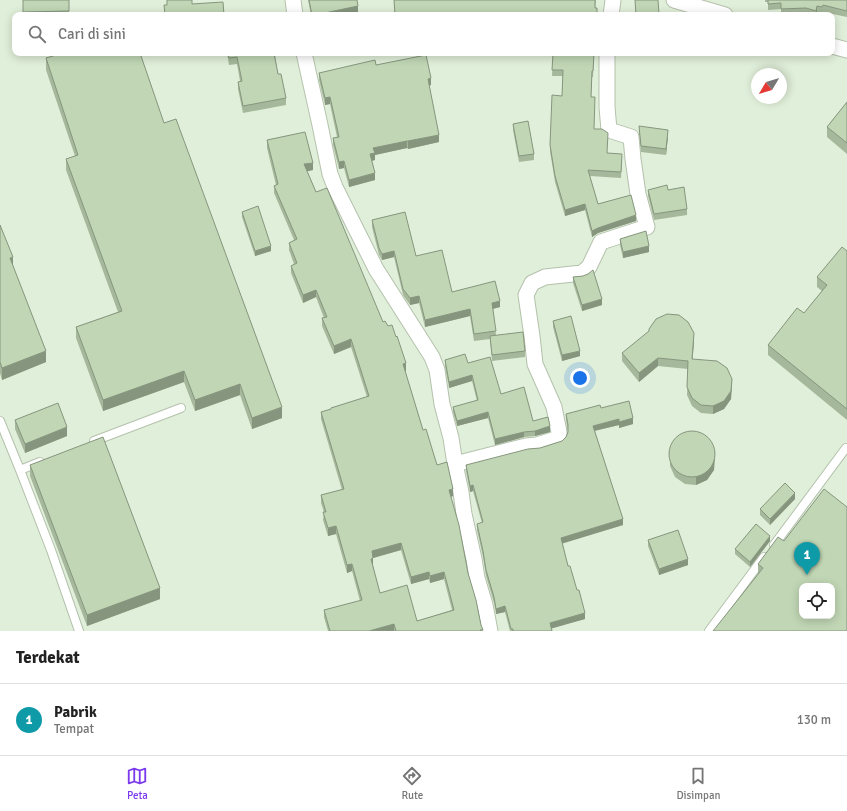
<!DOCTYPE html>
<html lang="id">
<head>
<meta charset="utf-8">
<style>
	body { margin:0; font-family:Signika,sans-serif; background:#f6f6f6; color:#222 }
	.controls { position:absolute; right:12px; bottom:12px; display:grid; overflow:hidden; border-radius:8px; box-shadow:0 2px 10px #0003 }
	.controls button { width:36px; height:36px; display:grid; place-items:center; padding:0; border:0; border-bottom:1px solid #e0e0e0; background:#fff; color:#222; font:20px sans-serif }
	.compass { position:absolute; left:751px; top:68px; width:36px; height:36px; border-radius:50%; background:#fff; box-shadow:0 2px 10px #0003; rotate:232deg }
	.you { position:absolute; left:580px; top:378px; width:14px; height:14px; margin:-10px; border:3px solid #fff; border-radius:50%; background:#1a73e8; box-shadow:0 0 0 6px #1a73e833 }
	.badge { display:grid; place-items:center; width:26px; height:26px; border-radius:50%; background:#7c3aed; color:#fff; font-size:13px; font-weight:700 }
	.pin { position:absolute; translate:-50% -33px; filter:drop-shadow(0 1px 2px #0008) }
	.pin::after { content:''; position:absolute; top:21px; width:14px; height:12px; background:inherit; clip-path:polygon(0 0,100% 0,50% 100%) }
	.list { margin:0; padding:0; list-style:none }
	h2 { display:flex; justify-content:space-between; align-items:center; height:52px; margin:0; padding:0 16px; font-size:17px }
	h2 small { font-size:13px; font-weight:400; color:#767676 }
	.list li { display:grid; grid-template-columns:26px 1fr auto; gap:12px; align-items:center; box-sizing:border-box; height:72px; padding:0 16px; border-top:1px solid #e0e0e0 }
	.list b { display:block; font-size:15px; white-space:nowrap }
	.list p { margin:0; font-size:13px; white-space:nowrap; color:#767676 }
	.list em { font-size:13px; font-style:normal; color:#767676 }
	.icon { flex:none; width:22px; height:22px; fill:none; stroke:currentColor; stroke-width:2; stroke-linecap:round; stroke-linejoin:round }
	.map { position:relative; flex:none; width:847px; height:631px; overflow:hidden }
	.search { position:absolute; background:#fff; box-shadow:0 2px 10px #0003; left:12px; right:12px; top:12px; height:44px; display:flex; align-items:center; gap:10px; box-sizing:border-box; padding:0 14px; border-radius:8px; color:#767676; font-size:15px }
	.sheet { height:124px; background:#fff }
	nav { display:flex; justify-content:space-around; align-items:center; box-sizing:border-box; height:56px; border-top:1px solid #e0e0e0; background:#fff; font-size:11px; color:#767676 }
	nav a { display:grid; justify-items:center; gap:2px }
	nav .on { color:#7c3aed }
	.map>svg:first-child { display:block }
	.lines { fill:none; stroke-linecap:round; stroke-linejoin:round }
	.service-casing { stroke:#b4c1ac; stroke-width:10 }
	.minor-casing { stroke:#b4c1ac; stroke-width:17 }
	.service { stroke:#fff; stroke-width:8 }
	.minor { stroke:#fff; stroke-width:15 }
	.wall { fill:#a5b89b; fill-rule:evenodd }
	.shaded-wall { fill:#86967e }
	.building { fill:#c0d6b4; stroke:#86967e; fill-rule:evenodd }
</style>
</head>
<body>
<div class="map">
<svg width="847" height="631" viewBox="0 0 847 631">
	<rect width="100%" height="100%" fill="#e0efd9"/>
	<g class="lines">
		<g class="service-casing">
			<path id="service" d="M0,421L20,470L51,550L79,631
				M94,441L181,408
				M20,470L40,462
				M774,545L846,448
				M709,631L764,557"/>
		</g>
		<g class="minor-casing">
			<path id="minor" d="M293,0L295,15
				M674,0L725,15
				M611,15L613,0
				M832,46L847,50
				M304,53L320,125L330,174L335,187L376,269L432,357L437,370L442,404L451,438L455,464L461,492L464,514L474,559L477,578L485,605L490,631
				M455,464L526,446L537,445L559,438V432L554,407L535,364L532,336L526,295L532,283L545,277L582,273L589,267L601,242L647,227L638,194L633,159L631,137L609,130L607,107V53"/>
		</g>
		<use href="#service" class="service"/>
		<use href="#minor" class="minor"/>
	</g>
	<path class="wall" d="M23,0H69V15H23Z
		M308,0H357L358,12L344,15H311Z
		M394,0H596L595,8H597V15H395Z
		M765,0H847V17L823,12L822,14L817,12L816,15H809L806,14L781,15V9L768,10V2H765Z
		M227,53H285V54L275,56L278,74L286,98V105L243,113L238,89V82L240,81L237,64L229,65Z
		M553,53H594L593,77H592L591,97L594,129L607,153L622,160L621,178L590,176L598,204L636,221L598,233L592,237L585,210L565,216L555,182L550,151V145L562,96L563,76H552Z
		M46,58L164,123L282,418L252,429L240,395L195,411L184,382L103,411L76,338V327L118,312L66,170V159L75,156L46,70Z
		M376,65L431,85L429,86L439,142L408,149L407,148L375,155V160L372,161L375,180L349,187L344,168L339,169L333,145V138L337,137L330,104L325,105L319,80V73Z
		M847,102V154L827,137V127Z
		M513,124L534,154V160L519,162L513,130Z
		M639,126L668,136L666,155L641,152L639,132Z
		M267,140L313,170L307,171L316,192L383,322L406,371H405L423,430L437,465L453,496L451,497L468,573L481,625L483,631H328L324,617V610L360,601L352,571L347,573L336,534L328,536L323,520L324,512L321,503V495L342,490L321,419V412L331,409V408L367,397L351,347L334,354L322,326V318H324L316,297L303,303L291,273V266L294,264L289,250V243L294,240L274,193V186L276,185L267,148ZM401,550L411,584L429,579L430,583L444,579L452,610L417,621L380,593L373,566V558Z
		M648,190L687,209V215L654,220L648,196Z
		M242,212L271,251L255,256L242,217Z
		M372,220L416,256L452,292L500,307L493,309L496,335L525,351V357L492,361L490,339L474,341L470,316L425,327L419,303L410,305L403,295L394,257L382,260L379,255L372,227Z
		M0,225L13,266L46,362L2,380L0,373Z
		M620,239L649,252L623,258L620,245Z
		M847,251V420L768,355V345L804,313L822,291L817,287V277Z
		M588,274L602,305L582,311L573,283V277L583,276Z
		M553,321L580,356L562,361L553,327Z
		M694,341L692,359L732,387L731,399L724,409L713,414L701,413L692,406L687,395L688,369L658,366L639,382L622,361V353Z
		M445,360L468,363L501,394L533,421L550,432L535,436L524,437L495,445L488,418L457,426L453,412V407L477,401L472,381L449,388L445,366Z
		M601,408L633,424L619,428V425L595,431L623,525L562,543L568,566L585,619L551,628L552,631H510L505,612L496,614L494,603L486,576L483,557L477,530V524L482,523L473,491L470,492L466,471V465L540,448L562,441L566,437L568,432L566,419V414Z
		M15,420L67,436L25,453L15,429Z
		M670,458H715L714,470L707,480L696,485L685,484L675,477L670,466Z
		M30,465L160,599L87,626L30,476Z
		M795,499L770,525L760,515V509Z
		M648,540L688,565L659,575L648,546Z
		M770,541L750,567L735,554V549Z
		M784,541L758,574V564Z"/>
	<path class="shaded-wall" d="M358,6V12L344,15H315Z
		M817,6V12L816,15V11Z
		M431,78V85L428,86V79Z
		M330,97V104L325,105V98Z
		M668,130V136L666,155V149Z
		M439,135V142L408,149V141Z
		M407,141V148L375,155V160L370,161V154L373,148Z
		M344,161V168L339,169V162Z
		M313,163V170L304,172V164Z
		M375,173V180L349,187V180Z
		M585,204V210L565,216V210Z
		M636,215V221L598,233L592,237V231L598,228Z
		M271,246V251L255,256V251Z
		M649,246V252L623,258V252Z
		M394,251V257L382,260V254Z
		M13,257V268L10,258Z
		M316,290V297L303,303V295Z
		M419,296V303L410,305V298Z
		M602,299V305L582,311V305Z
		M500,301V307L492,309V303Z
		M470,309V316L425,327V320Z
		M694,333V341L692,367V359Z
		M351,339V347L334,354V346Z
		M46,351V362L2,380V368Z
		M580,351V356L562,361V355Z
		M658,358V366L639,382V373Z
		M406,363V371L403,372V364Z
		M184,371V382L103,411V400Z
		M472,375V381L449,388V382Z
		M732,379L731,399L724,409L713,414V406Z
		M240,384V395L195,411V400Z
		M282,407V418L252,429V418Z
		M488,412V418L457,426V421Z
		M633,418V424L619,428V422Z
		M619,419V425L593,431V426Z
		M550,426V432L535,436V431Z
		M67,427V436L25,453V444Z
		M524,432V437L495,445V439Z
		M715,450L714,470L707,480L696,485V476Z
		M473,485V491L470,492V486Z
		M453,489V496L449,497V490Z
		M795,493V499L770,525V519Z
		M623,519V525L561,544V538Z
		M336,526V534L328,536V528Z
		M770,536V541L750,567V562Z
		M401,543V550L373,558V566H371L372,551Z
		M688,559V565L659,575V569Z
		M352,564V571L347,573V565Z
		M429,572V579L411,584V577Z
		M444,572V579L430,583V576Z
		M160,588V599L87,626V615Z
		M505,606V612L496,614V609Z
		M585,613V619L550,629V623Z
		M394,624V631H369Z"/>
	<path class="building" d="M23,0H69V11L23,12Z
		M167,0H192V4L223,2L224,15H165L164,5H167Z
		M309,0H357L358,6L315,15H312Z
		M394,0H595V8H597V15H425V14L395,15Z
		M635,0H658L659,14H652V15H635H636Z
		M768,0H847V11L823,5L822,7L817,6L816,11L806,8L781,9V3L768,4Z
		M63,53H140L164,123L176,119L282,407L252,418L240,384L195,400L184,371L103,400L76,327L122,311L66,159L78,155L46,58Z
		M228,53H274L278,74H281L286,98L243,106L238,82L242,81L237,57L229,58Z
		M553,53H594L593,71H592L591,97H595L594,129H602L608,133L607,153L622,154L621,172L588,170L598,204L631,195L636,215L598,228L592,231L585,204L565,210L555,176L550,145L552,95L562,96L563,70H552Z
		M426,55L431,78L428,79L439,135L408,141H407L373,148L375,153L370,154L375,173L349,180L344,161L339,162L333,138L339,137L330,97L325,98L319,73L375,60L376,65Z
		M847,102V143L827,127Z
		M528,121L534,154L519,156L513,124Z
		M639,126L668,130L666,149L641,146Z
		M305,132L313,163L304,164L316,192L327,188L383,322L385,321L388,326L392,325L396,337L397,336L406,363L403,364L423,430L426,429L437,465L447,462L453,489L449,490L459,525L468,573L476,600L481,625L483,630H480L481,631H396L394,624L369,631H330L324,610L362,600L352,564L347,565L336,526L328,528L323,512H326L321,495L344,489L321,412L331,409V408L369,396L351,339L334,346L322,318L327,317L316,290L303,295L291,266L297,263L289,243L297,239L274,186L278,184L267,140ZM401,543L411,577L429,572L430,576L444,572L454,610L417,621L407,585L380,593L371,559L373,558L372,551Z
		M667,185L668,190L684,187L687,209L654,214L648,190Z
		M258,206L271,246L255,251L242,212Z
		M405,212L416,256L442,250L452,292L495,281L500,301L492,303L496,331L474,334L470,309L425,320L419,296L410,298L403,289L394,251L382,254L379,248L372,220Z
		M0,225L13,257L10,258L46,351L2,368L0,362Z
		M646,231L649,246L623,252L620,239Z
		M842,247L847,251V409L768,345L797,308L804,313L827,285L817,277Z
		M593,270L602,299L582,305L573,277L583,276L588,274Z
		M667,314L679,315L688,322L694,333L692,359L717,361L727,368L732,379L731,391L724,401L713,406L701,405L692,398L687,387L688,361L658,358L639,373L622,353L649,331V329L656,319Z
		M571,316L580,351L562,355L553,321Z
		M523,332L525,351L492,355L490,336Z
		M465,354L468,363L490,357L501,394L524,387L533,421L548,417L550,426L535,431L524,432L495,439L488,412L457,421L453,407L478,400L472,375L449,382L445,360Z
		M629,401L633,418L619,422V419L593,426L623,519L561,538L568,566H570L577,590H579L585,613L550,623L552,631H513V629H511L505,606L496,609L494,597L486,570L483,551L477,524L483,522L473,485L470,486L466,465L528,449L540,448L562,441L566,437L568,432V425L566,414L600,405L601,408Z
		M58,403L67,427L25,444L15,420Z
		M669 454a23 23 0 1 1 46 0a23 23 0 1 1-46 0Z
		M103,437L160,588L87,615L30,465Z
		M785,483L795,493L770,519L760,509Z
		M824,489L847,507V631H713L763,568L758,564L778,537L784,541ZM802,586H832V616H802Z
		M756,524L770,536L750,562L735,549Z
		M678,530L688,559L659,569L648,540Z"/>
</svg>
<div class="controls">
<button><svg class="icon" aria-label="locate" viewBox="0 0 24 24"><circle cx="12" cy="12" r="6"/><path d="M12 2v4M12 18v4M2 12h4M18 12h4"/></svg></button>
</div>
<svg class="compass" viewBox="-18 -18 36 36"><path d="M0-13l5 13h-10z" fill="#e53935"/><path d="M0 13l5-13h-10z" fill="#767676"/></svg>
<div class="you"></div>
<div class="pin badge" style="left:807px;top:575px;background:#0f9aa8">1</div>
<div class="search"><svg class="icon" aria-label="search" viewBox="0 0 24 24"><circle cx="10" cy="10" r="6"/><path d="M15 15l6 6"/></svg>Cari di sini</div>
</div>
<section class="sheet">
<h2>Terdekat<small></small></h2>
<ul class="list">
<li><span class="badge" style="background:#0f9aa8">1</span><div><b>Pabrik</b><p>Tempat</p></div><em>130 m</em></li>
</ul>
</section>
<nav>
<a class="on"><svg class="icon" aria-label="map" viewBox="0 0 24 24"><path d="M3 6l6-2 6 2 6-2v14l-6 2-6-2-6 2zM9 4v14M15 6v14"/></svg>Peta</a>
<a><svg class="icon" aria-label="directions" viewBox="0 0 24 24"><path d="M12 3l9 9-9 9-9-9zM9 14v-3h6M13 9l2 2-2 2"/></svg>Rute</a>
<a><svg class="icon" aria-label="saved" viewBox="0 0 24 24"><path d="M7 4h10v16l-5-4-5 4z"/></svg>Disimpan</a>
</nav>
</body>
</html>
